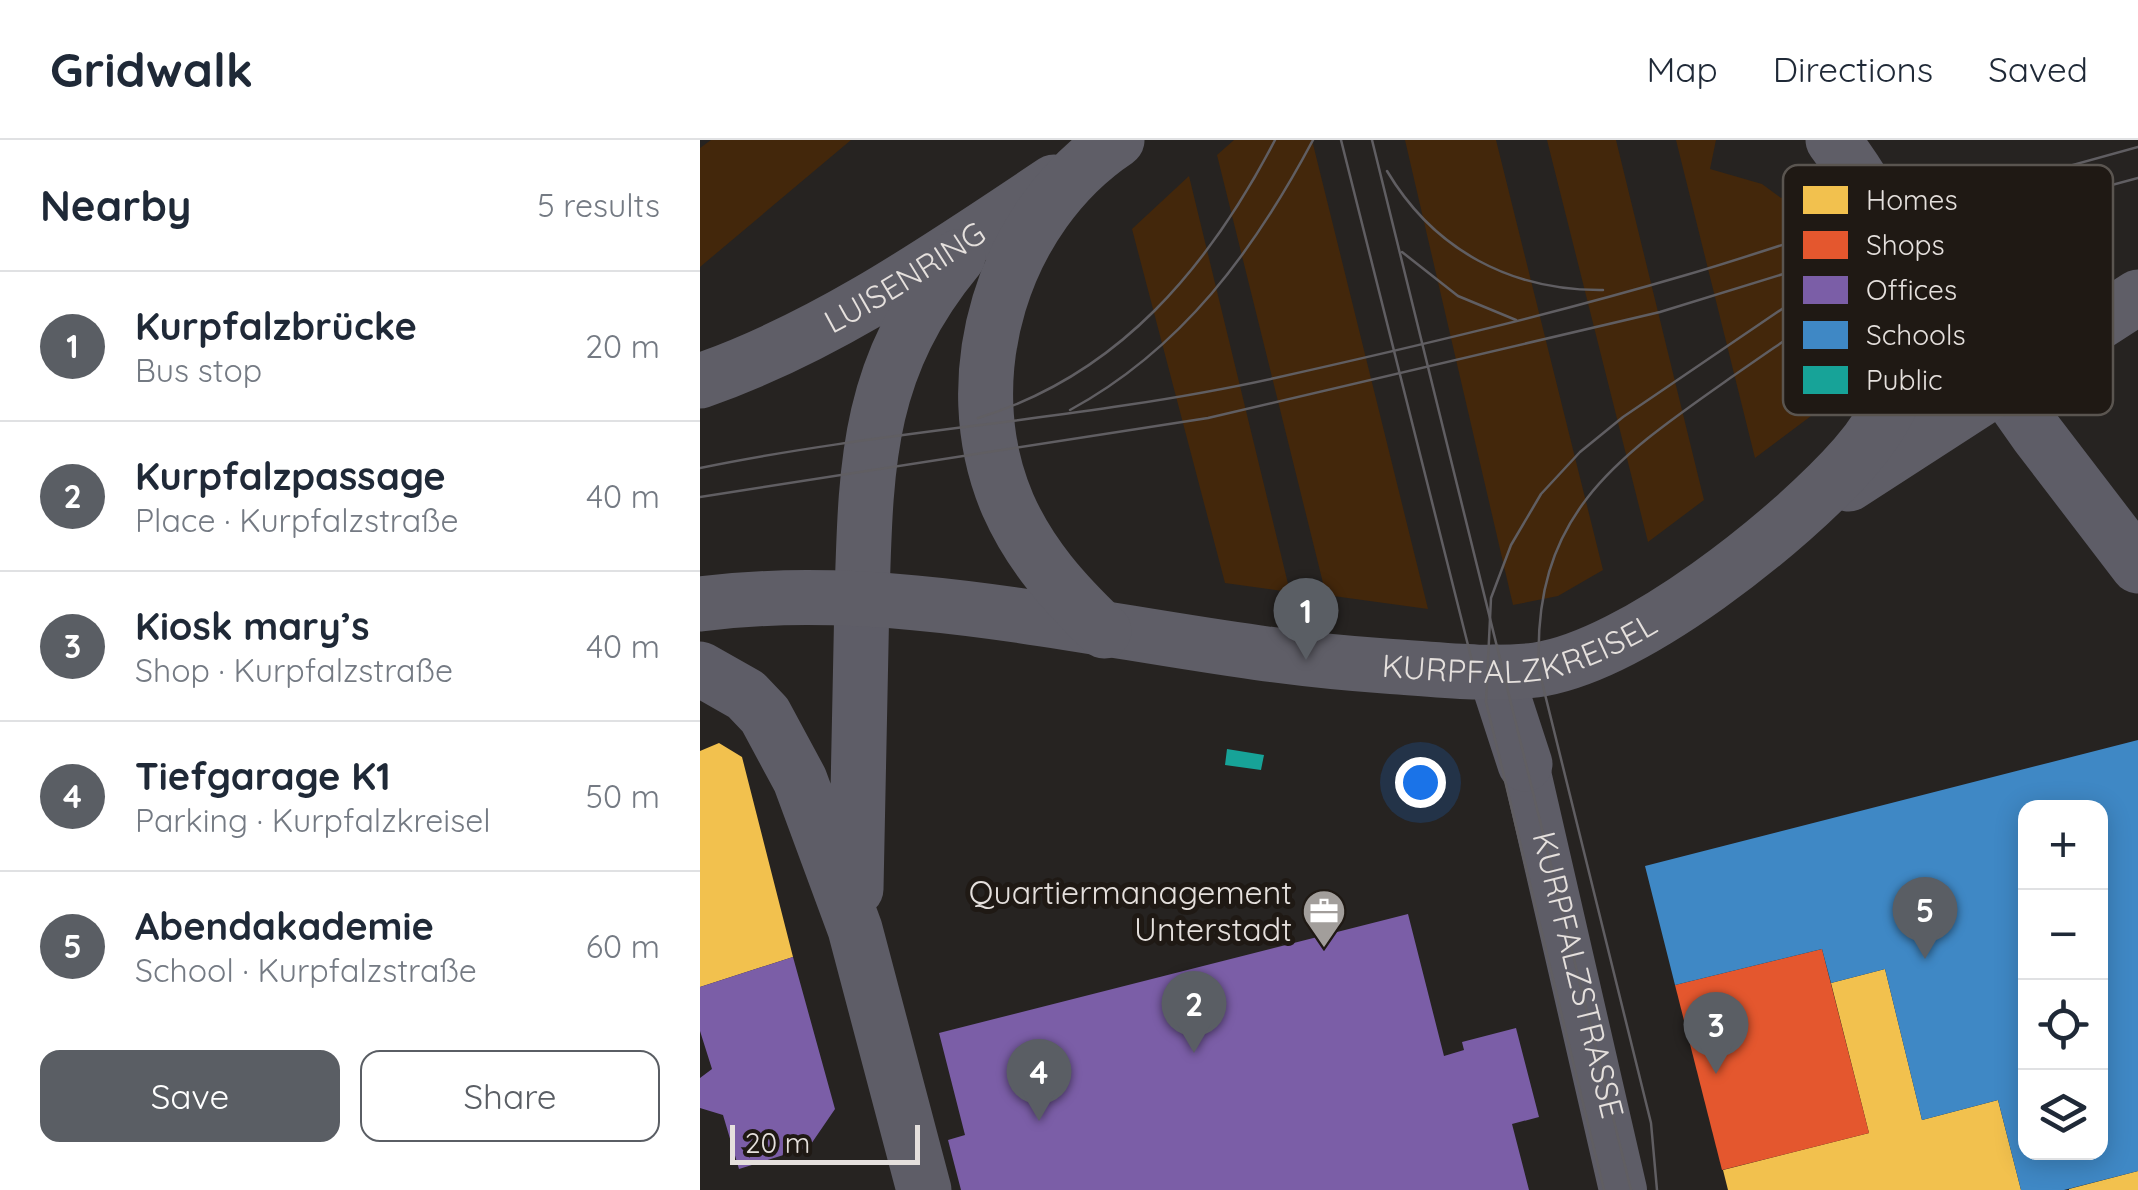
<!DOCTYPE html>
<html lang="en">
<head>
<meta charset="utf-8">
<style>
	body { margin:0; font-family:Quicksand,sans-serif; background:#f2f2f3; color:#1f2937 }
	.controls { position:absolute; right:30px; bottom:30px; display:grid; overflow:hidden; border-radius:20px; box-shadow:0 5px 25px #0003 }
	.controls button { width:90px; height:90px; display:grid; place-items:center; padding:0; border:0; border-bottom:2px solid #e0e1e3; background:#fff; color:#1f2937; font:50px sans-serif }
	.scale { position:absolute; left:30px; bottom:25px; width:190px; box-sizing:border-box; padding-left:10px; border:5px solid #e5e0dd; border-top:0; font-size:28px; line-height:35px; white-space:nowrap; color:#e5e0dd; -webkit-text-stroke:8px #1f1914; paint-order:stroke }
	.you { position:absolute; left:720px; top:642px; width:35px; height:35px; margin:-25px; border:8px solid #fff; border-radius:50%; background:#1a73e8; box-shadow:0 0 0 15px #1a73e833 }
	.badge { display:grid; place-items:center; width:65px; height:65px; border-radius:50%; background:#5a5e64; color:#fff; font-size:32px; font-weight:700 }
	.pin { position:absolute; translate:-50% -82px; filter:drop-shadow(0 2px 5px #0008) }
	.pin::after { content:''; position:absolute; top:52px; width:35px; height:30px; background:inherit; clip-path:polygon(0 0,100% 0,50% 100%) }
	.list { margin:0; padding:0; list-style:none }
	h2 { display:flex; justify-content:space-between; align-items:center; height:130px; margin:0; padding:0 40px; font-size:42px }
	h2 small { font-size:32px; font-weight:400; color:#747a83 }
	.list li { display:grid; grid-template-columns:65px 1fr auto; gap:30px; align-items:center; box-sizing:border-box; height:150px; padding:0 40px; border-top:2px solid #e0e1e3 }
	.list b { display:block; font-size:38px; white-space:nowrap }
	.list p { margin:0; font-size:32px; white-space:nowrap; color:#747a83 }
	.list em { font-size:32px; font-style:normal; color:#747a83 }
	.actions { display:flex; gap:20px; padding:30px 40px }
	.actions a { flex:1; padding:22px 0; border:2px solid #5a5e64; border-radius:20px; text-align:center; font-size:35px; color:#5a5e64 }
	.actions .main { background:#5a5e64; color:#fff }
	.icon { flex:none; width:55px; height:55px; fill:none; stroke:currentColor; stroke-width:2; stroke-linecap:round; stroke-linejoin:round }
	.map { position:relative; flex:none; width:1438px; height:1050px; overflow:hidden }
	header { display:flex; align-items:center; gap:60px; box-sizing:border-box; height:140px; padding:0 50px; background:#fff; border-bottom:2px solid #e0e1e3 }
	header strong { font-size:48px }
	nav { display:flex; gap:55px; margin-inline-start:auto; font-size:35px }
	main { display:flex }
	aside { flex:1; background:#fff }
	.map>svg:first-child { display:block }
	.green { fill:#43270b }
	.homes { fill:#f2c14e }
	.shops { fill:#e4572e }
	.offices { fill:#7b5ea7 }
	.schools { fill:#3f88c5; fill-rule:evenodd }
	.public { fill:#17a398 }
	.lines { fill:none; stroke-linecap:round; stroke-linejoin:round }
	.pedestrian { stroke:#5e5d67; stroke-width:48 }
	.minor { stroke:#5e5d67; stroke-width:55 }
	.primary { stroke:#5f5e67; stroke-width:55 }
	.tram { stroke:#605e62; stroke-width:2.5 }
	.labels { text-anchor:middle; stroke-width:10; stroke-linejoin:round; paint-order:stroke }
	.street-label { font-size:32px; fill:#e5e0dd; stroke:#1f1914 }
	.poi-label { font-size:32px; fill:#e5e0dd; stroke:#1f1914; text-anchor:end }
	.key { fill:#1f1914; stroke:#5a5550; stroke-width:2.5 }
	.key-label { font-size:28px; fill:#e5e0dd }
</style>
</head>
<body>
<header>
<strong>Gridwalk</strong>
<nav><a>Map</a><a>Directions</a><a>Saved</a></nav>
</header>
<main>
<aside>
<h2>Nearby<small>5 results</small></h2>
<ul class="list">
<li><span class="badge">1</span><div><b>Kurpfalzbrücke</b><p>Bus stop</p></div><em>20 m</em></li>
<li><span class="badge">2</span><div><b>Kurpfalzpassage</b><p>Place · Kurpfalzstraße</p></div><em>40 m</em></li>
<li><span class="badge">3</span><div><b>Kiosk mary’s</b><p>Shop · Kurpfalzstraße</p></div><em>40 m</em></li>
<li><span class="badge">4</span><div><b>Tiefgarage K1</b><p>Parking · Kurpfalzkreisel</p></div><em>50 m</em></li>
<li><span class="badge">5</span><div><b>Abendakademie</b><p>School · Kurpfalzstraße</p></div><em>60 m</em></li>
</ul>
<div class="actions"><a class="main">Save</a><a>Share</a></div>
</aside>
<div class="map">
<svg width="1438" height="1050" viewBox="0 0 1438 1050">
	<rect width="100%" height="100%" fill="#262321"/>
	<path class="green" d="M11,0H151L0,127V8Z
		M534,0H612L728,469L626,455L517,15Z
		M705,0H796L903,430L858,456L813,465Z
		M847,0H916L1004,360L948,402Z
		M976,0H1016L1010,29L1062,44L1081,58L1085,55L1136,244L1115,273L1055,318Z
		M489,36L590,452L525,443L432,89Z"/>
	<path class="homes" d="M19,603L42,617L93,817L0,847V611Z
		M1185,829L1222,980L1298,960L1321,1050H1028L1023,1030L1169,993L1131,843Z
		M1438,1031V1050H1369V1049Z"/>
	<path class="shops" d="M1122,809L1169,993L1022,1030L975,845Z"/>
	<path class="offices" d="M708,774L744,916L764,910L762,902L816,888L839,977L812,984L829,1050H261L248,1000L265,995L239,893Z
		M93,817L135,969L109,1007L39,1029L23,975L0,968V938L12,929L0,891V847Z"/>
	<path class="schools" d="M1438,600V1031L1364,1050H1321L1298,960L1222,980L1185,829L1131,843L1122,809L975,845L945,726ZM1326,668H1400V1012H1326Z"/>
	<path class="public" d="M527,609L564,615L561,630L525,625Z"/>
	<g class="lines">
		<path class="pedestrian" d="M825,624L923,1050"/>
		<path class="minor" d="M1190,85L1337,294L1438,426
			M0,529L46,555L65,575L100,640L155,789L224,1050
			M795,532L825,624
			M156,749L162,457"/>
		<g class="primary">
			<path id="s1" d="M0,241C129,196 241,117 354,42"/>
			<path d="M1149,344L1438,157"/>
			<path d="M162,457C166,322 167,227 258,117"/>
			<path id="s2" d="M0,464C227,435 458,512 685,526C735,529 787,536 836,530C934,516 1091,390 1155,317C1248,210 1209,100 1133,0"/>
			<path d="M404,491C364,453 330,415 308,365C253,238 303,76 417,0"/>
		</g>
		<g class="tram">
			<path d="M641,0L776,537"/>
			<path id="s3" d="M672,0L931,1050"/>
			<path d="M687,31C734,110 811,151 903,150"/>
			<path d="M1345,63L1438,38"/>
			<path d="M1205,96L1356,60"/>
			<path d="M702,112L758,156L816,180"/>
			<path d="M370,270C482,209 554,111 613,0"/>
			<path d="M278,278C419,235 509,127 575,0"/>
			<path d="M0,328C190,289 385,280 575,238C713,207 850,175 986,135C1073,110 1158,77 1246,56"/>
			<path d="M0,357L508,278L960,172L1148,114"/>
			<path d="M904,1050L786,562L791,458L811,405L841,354L880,312L923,277L1179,103L1282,50L1438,7"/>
			<path d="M957,1050L951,983L839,530C832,377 912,321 1026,241C1085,200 1144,160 1202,118L1246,96"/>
		</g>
	</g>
	<defs>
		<g id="office-pin" transform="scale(2.25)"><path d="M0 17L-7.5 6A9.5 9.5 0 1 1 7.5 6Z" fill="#a29e9b" stroke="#1f1914"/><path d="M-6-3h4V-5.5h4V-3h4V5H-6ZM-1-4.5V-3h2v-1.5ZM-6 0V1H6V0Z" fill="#fff"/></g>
	</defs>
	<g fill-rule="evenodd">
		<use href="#office-pin" x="624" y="771"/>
	</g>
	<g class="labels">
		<g class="street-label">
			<text dy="11" stroke="none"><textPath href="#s1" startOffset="230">LUISENRING</textPath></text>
			<text dy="11" stroke="none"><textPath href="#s2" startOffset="828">KURPFALZKREISEL</textPath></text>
			<text dy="11" stroke="none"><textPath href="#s3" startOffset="860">KURPFALZSTRASSE</textPath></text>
		</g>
		<g class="poi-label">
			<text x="592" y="764">Quartiermanagement<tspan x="592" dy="37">Unterstadt</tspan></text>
		</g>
	</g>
	<rect x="1083" y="25" width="330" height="250" rx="15" class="key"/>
	<rect x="1103" y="46" width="45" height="28" fill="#f2c14e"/>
	<rect x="1103" y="91" width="45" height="28" fill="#e4572e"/>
	<rect x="1103" y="136" width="45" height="28" fill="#7b5ea7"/>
	<rect x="1103" y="181" width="45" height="28" fill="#3f88c5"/>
	<rect x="1103" y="226" width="45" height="28" fill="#17a398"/>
	<g class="key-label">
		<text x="1166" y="70">Homes</text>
		<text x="1166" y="115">Shops</text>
		<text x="1166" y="160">Offices</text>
		<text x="1166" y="205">Schools</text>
		<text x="1166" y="250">Public</text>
	</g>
</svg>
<div class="controls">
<button>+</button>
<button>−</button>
<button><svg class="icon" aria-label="locate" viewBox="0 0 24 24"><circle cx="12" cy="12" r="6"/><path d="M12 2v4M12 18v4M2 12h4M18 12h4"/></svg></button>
<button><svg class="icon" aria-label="layers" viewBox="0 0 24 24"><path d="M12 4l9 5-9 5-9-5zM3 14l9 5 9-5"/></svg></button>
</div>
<div class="scale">20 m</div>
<div class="you"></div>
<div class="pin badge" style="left:606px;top:520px">1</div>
<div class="pin badge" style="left:494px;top:913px">2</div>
<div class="pin badge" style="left:1016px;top:934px">3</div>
<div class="pin badge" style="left:339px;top:981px">4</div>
<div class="pin badge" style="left:1225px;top:819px">5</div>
</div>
</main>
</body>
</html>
